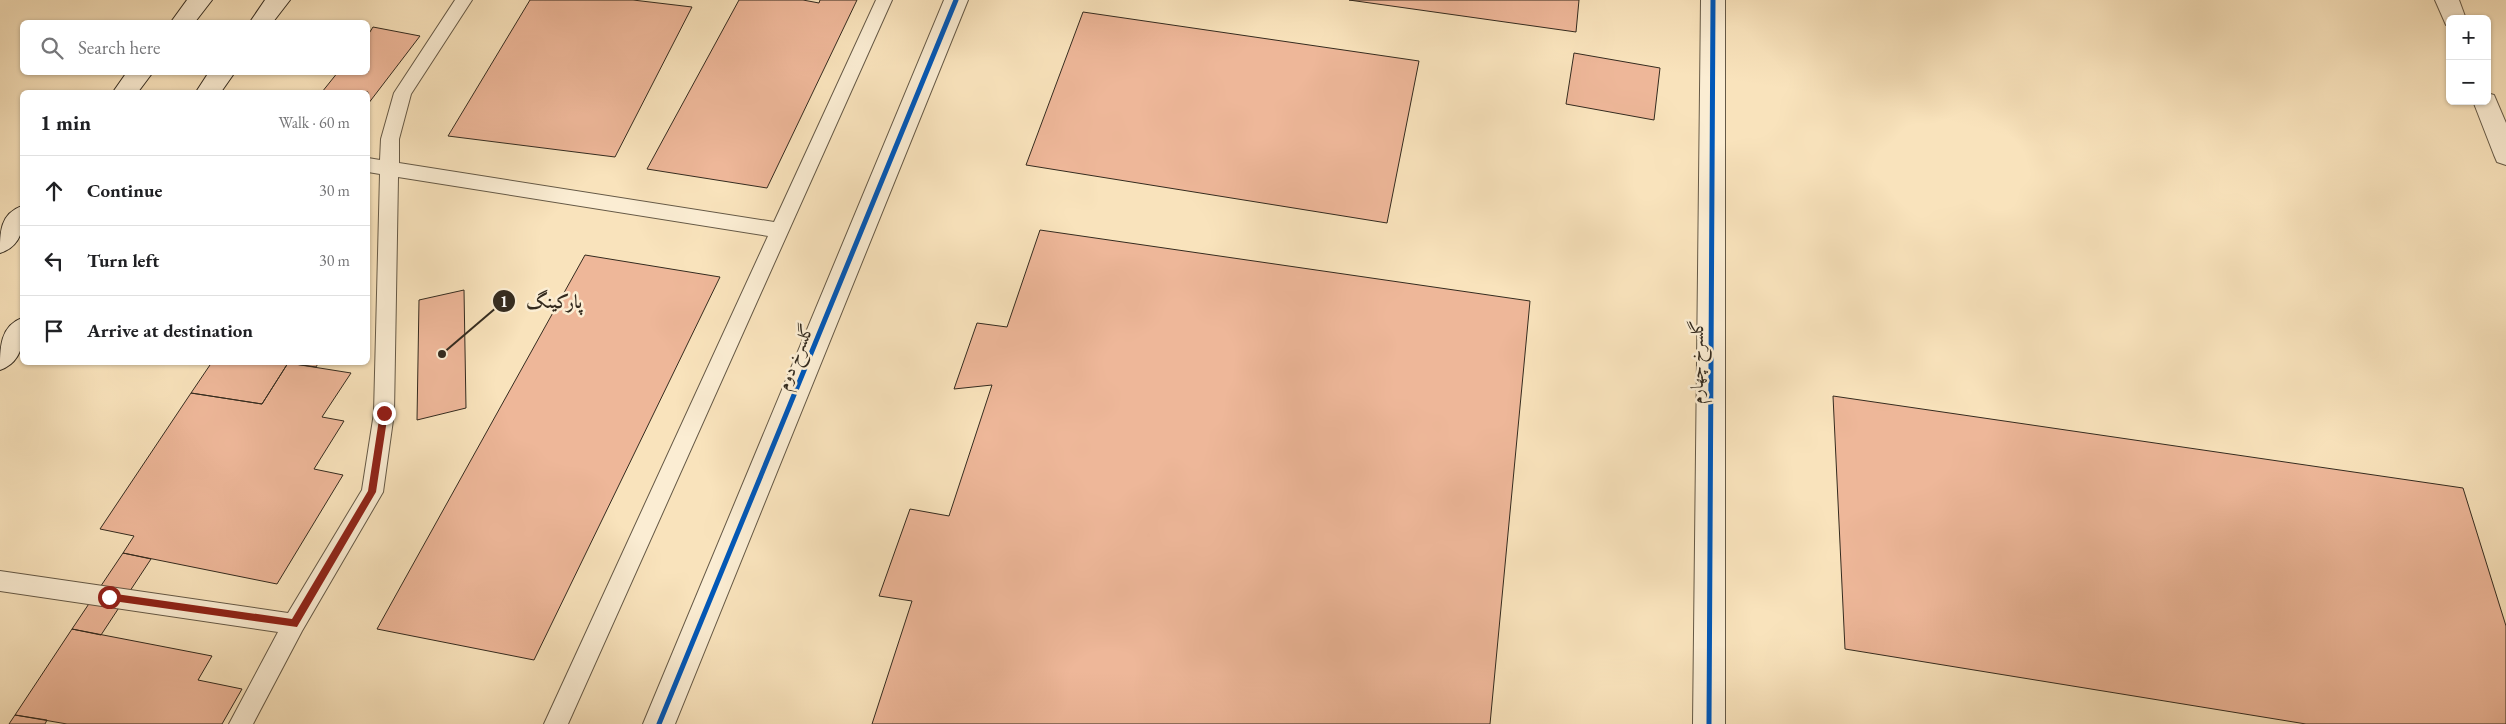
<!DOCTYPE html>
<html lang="en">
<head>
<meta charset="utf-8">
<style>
	body { margin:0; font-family:"EB Garamond",Amiri,serif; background:#f6f6f6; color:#202124 }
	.controls { position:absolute; right:15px; top:15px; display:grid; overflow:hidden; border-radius:8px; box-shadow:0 1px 4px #0004 }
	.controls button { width:45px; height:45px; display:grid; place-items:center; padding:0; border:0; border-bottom:1px solid #e0e0e0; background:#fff; color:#202124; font:25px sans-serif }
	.stop { position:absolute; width:15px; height:15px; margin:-11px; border:4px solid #8f2418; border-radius:50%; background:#fff }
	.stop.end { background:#8f2418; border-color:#fff; box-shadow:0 1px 5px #0008 }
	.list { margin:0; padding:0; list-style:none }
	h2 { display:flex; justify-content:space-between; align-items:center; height:65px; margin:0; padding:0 20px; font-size:21px }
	h2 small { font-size:16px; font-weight:400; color:#757577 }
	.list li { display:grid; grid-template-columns:32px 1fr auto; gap:15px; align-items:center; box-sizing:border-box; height:70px; padding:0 20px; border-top:1px solid #e0e0e0 }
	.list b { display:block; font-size:19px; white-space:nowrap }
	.list em { font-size:16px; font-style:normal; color:#757577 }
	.icon { flex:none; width:28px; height:28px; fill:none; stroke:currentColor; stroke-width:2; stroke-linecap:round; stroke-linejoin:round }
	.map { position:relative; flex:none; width:2506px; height:724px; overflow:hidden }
	.search { position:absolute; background:#fff; box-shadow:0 1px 4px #0004; left:20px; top:20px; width:350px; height:55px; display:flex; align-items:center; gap:12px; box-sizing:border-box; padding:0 18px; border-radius:8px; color:#757577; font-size:19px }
	.panel { position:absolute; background:#fff; box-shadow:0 1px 4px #0004; left:20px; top:90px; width:350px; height:275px; border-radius:8px }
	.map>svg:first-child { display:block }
	.building { fill:#eeb799; stroke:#342b1f }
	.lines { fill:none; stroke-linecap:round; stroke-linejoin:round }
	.lane-casing { stroke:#655946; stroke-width:2 }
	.street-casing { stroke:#655946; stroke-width:2 }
	.secondary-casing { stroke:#342b1f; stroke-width:2 }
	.lane { fill:#fbedd3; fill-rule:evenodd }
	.street { fill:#fbedd3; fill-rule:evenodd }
	.secondary { fill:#fbedd3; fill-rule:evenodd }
	.cycleway-casing { stroke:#fbedd3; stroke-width:8 }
	.cycleway { stroke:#0057b8; stroke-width:5 }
	.route { fill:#8f2418 }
	.labels { text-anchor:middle; stroke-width:5; stroke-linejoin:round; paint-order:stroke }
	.street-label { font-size:18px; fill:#342b1f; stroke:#fbedd3 }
	.leader { fill:none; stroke:#342b1f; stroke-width:2 }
	.callout-dot { fill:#342b1f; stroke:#fbedd3; stroke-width:2 }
	.mark-label { font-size:15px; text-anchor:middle; font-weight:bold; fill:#fff }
	.callout-label { font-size:19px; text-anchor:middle; font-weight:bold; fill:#342b1f; stroke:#fbedd3; stroke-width:5; stroke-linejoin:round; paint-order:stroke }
</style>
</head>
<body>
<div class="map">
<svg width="2506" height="724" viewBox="0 0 2506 724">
	<rect width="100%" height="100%" fill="#f9e3bc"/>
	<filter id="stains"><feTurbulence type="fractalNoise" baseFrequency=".004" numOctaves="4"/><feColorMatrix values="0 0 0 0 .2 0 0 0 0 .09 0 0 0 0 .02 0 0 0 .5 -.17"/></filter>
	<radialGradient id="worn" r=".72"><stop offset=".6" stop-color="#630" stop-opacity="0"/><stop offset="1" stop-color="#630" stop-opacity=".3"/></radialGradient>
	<path class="building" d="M530,0H633L692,7L615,157L448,136Z
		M739,0H803L819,3L820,0H857L767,188L647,169Z
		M1349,0H1579L1576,32Z
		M1083,12L1419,61L1387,223L1026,165Z
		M373,27L420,36L368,104V92H322L338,72H368V35Z
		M1574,53L1660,68L1654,120L1566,104Z
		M1040,230L1530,301L1490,724H872L912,601L879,596L910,509L949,516L992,385L954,389L977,323L1007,327Z
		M585,255L720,277L534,660L377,629Z
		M464,290L466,408L417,420L419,300Z
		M212,362H319L316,367L288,363L262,404L191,393Z
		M288,363L351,373L322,417L344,421L314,469L343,475L277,584L123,553L134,536L100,529L191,393L262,404Z
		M1833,396L2463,488L2506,626V724H2306L1845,649Z
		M123,553L151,559L101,635L72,629Z
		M72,629L212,656L198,680L242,689L222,724H67L15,715Z
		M15,715L47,720L45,724H9Z"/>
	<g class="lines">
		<g class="lane-casing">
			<path id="lane" d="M455,0H472L411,94L399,139V163L774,222L876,0H892L568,724H544L768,236L398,177L394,413L383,492L302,631L253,724H229L278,632L0,591V571L288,613L362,490L374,413L380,174L368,172V158L380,160L381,139L394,93Z"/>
		</g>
		<g class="street-casing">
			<path id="street" d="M944,0H968L675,724H643Z
				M1701,0H1725V724H1693Z
				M2435,0H2459L2466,19H2450V26L2446,25Z
				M2487,93L2494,95L2506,123V165L2497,162L2494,155L2473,101H2487Z"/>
		</g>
		<g class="secondary-casing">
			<path id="secondary" d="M187,0H212L195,22H171Z
				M265,0H290L273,22H250Z
				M127,72H153L138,92H113Z
				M209,72H235L221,92H196Z
				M22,206C25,226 22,246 0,253C0,232 0,214 22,206Z
				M22,318C25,339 23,362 0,370C0,348 0,326 22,318Z"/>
		</g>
		<use href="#lane" class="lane"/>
		<use href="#street" class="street"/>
		<use href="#secondary" class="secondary"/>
		<g class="cycleway-casing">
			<path id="cycleway" d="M659,724L956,0
				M1709,724L1713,0"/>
		</g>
		<use href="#cycleway" class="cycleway"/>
	</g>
	<path class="route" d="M384,410L388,413L376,492L297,627L106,600V594L109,593L292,619L368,491L380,413Z"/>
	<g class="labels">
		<g class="street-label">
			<text transform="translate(795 357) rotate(-68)" y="6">گلسرخ دوم</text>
			<text transform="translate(1697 362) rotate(-90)" y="6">گلسرخ چهارم</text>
		</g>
	</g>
	<path class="leader" d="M442 354L504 301"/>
	<g class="callout-dot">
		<circle cx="442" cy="354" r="5"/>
		<circle cx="504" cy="301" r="12"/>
	</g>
	<g class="mark-label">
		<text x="504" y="307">1</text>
	</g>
	<g class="callout-label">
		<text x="554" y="308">پارکینگ</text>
	</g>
	<rect width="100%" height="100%" filter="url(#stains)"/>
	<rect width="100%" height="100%" fill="url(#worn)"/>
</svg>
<div class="controls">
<button>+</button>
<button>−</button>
</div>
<div class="stop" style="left:109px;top:597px"></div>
<div class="stop end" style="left:384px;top:413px"></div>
<div class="search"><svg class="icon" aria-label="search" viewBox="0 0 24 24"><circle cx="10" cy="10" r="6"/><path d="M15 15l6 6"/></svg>Search here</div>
<section class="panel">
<h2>1 min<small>Walk · 60 m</small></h2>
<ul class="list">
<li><svg class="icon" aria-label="ahead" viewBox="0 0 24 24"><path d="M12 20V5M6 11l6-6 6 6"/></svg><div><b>Continue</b></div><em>30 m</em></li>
<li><svg class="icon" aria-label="left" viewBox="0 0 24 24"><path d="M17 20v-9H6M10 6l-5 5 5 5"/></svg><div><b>Turn left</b></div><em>30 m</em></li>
<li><svg class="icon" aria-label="arrive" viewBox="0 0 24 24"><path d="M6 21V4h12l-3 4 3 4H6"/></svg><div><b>Arrive at destination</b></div></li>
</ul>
</section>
</div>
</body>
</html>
